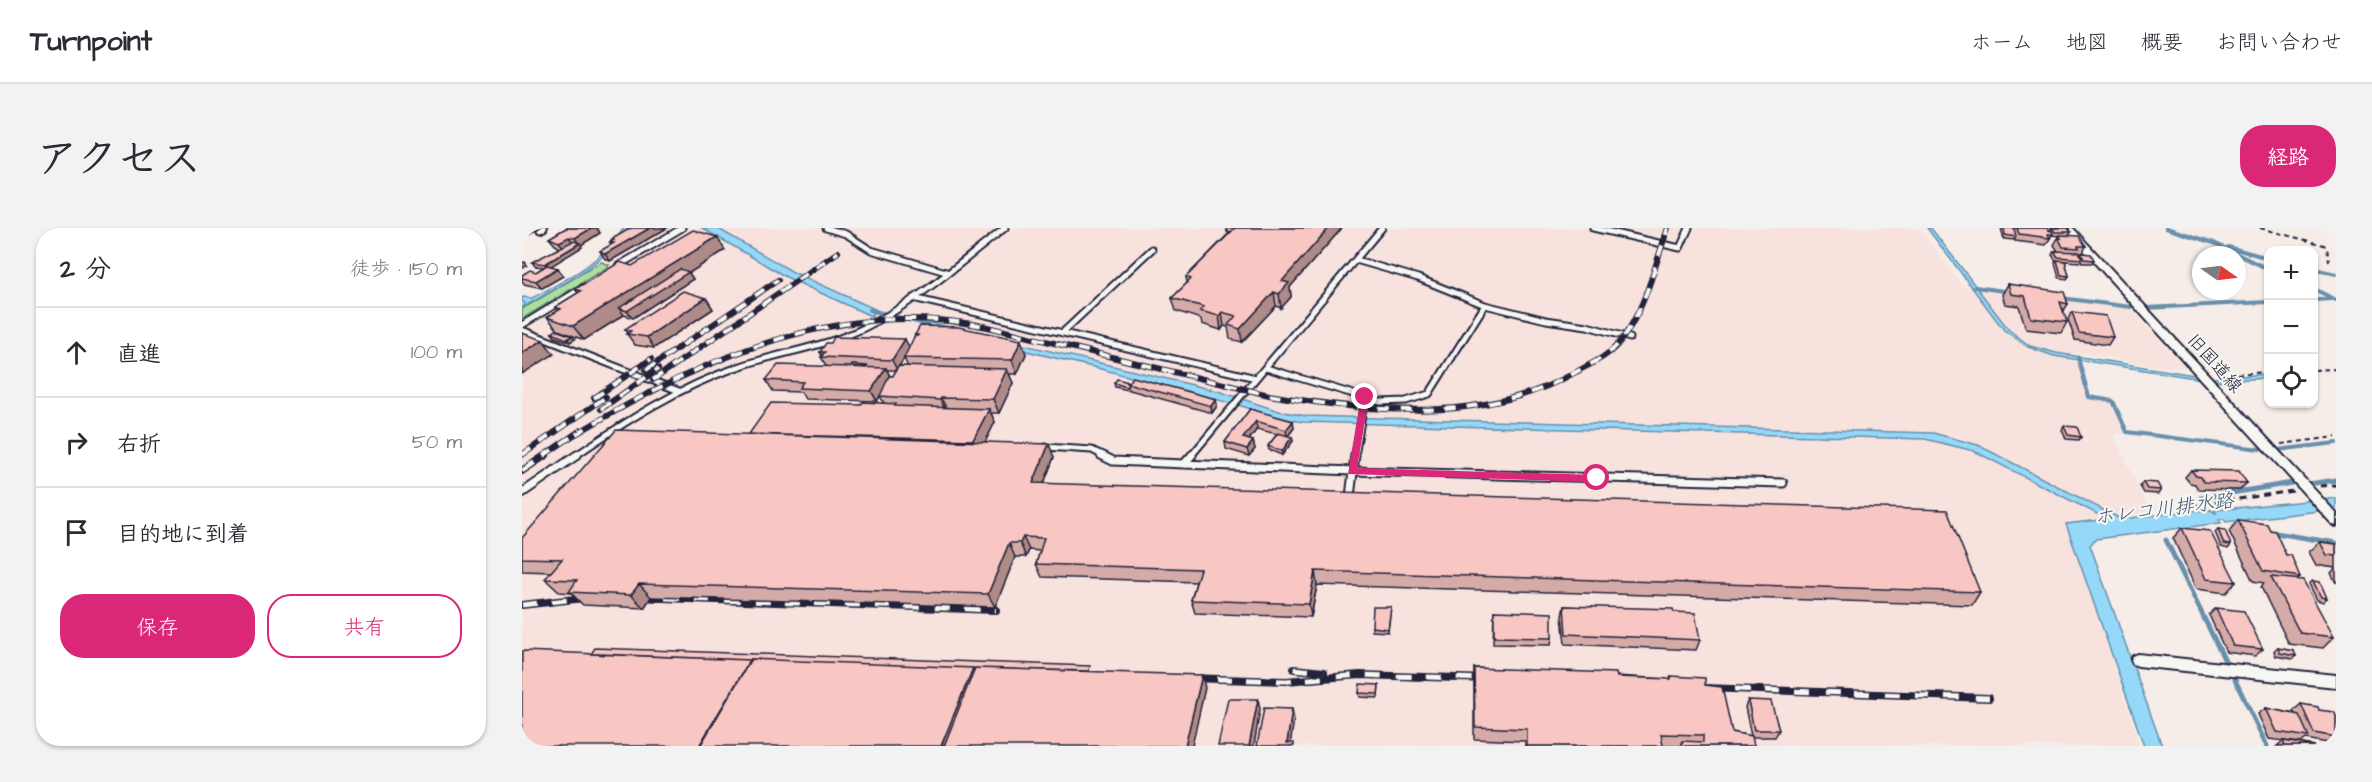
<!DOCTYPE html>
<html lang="ja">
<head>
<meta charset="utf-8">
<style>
	body { margin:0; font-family:"Architects Daughter","Klee One",sans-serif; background:#f2f2f3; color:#2b2b33 }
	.controls { position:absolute; right:18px; top:18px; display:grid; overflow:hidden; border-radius:12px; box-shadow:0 2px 4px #0004 }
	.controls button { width:54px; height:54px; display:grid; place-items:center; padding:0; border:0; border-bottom:2px solid #e1e1e2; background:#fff; color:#2b2b33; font:30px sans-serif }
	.compass { position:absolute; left:1670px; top:18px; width:54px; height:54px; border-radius:50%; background:#fff; box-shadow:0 2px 4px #0004; rotate:104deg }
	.stop { position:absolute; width:18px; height:18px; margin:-14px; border:4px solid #db2777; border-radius:50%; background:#fff }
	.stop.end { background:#db2777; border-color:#fff; box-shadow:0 2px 6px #0008 }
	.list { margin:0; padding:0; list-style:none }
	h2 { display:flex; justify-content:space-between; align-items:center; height:78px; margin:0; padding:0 24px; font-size:26px }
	h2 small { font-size:20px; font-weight:400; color:#7c7c81 }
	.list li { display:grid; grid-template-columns:39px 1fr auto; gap:18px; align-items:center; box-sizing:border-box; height:90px; padding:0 24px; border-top:2px solid #e1e1e2 }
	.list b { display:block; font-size:22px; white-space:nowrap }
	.list em { font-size:20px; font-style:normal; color:#7c7c81 }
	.actions { display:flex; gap:12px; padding:18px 24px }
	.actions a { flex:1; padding:14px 0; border:2px solid #db2777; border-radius:24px; text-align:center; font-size:21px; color:#db2777 }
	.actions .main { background:#db2777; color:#fff }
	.icon { flex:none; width:33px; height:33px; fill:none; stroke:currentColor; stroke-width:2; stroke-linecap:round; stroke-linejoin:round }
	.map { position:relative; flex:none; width:1814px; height:518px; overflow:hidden; border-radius:24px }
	header { display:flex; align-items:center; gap:36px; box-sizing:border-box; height:84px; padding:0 30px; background:#fff; border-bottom:2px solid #e1e1e2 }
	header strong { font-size:28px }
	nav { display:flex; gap:33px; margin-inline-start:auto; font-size:21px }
	.intro { display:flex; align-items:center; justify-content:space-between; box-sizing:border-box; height:144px; padding:0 36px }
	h1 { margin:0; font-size:42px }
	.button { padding:15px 27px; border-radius:24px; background:#db2777; color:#fff; font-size:21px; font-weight:700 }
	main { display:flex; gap:36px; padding:0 36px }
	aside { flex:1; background:#fff; border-radius:24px; box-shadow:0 2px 4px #0004 }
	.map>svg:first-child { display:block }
	.built { fill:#f7e2de }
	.green { fill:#aadfa2; stroke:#66806e; stroke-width:1.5 }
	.water { fill:#95d8f7; stroke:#678fac; stroke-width:1.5 }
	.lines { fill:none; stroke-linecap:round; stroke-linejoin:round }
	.stream-far1 { stroke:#678fac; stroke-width:4 }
	.stream { stroke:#678fac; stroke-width:5 }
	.service-far1-casing { stroke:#22223b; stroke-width:9 }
	.service-casing { stroke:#22223b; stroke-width:11 }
	.minor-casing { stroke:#22223b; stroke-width:4 }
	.path-far1 { stroke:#22223b; stroke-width:2; stroke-dasharray:5 4; stroke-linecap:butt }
	.path { stroke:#22223b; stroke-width:3; stroke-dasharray:7 5; stroke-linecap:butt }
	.service-far1 { stroke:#f6f6f2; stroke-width:5 }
	.service { stroke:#f6f6f2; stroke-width:7 }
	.minor { fill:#f6f6f2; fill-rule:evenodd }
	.rail-far1-casing { stroke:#22223b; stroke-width:6 }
	.rail-casing { stroke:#22223b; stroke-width:8 }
	.rail-far1 { stroke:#f6f6f2; stroke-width:4; stroke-dasharray:11; stroke-linecap:butt }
	.rail { stroke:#f6f6f2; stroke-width:5; stroke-dasharray:15; stroke-linecap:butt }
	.wall { fill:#d5aba8; stroke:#22223b; stroke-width:1.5; fill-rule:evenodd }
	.shaded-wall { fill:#ae8b88; stroke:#22223b; stroke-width:1.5 }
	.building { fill:#f8c7c3; stroke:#22223b; stroke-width:1.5 }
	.route { fill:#db2777 }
	.labels { text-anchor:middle; stroke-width:4.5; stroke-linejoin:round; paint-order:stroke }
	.street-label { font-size:18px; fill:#22223b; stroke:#f6f6f2 }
	.water-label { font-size:20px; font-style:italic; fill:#445973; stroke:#f6f6f2 }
</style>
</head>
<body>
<header>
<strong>Turnpoint</strong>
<nav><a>ホーム</a><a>地図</a><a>概要</a><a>お問い合わせ</a></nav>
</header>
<div class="intro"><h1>アクセス</h1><a class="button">経路</a></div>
<main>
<aside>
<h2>2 分<small>徒歩 · 150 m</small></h2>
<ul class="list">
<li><svg class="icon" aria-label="ahead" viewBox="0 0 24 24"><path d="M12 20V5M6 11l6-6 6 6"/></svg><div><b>直進</b></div><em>100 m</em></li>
<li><svg class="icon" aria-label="right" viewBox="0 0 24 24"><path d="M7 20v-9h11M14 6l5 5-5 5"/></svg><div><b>右折</b></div><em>50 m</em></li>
<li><svg class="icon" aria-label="arrive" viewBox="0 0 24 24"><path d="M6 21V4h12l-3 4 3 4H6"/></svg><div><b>目的地に到着</b></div></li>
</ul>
<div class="actions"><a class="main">保存</a><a>共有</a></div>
</aside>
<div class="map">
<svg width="1814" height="518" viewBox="0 0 1814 518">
	<rect width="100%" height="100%" fill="#f6ede9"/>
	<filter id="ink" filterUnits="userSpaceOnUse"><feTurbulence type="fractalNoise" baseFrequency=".0167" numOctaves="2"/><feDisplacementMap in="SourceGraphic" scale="12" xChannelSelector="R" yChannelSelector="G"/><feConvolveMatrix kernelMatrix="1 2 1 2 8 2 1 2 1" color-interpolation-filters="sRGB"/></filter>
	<g filter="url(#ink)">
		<path class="built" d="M108,0H1397L1441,59L1607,79L1665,139L1632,138L1552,124L1565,170L1588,173L1603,206H1591L1628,284L1545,294L1618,518H0V81L76,35L99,13Z"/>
		<path class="green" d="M79,34L87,37L86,39L0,91V81Z"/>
		<path class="water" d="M102,0H107C77,40 42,55 0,80L3,75L0,74V69L10,70C47,50 77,36 102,0Z
			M180,0H195L271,44L355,82L349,88L264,49Z
			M1405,0H1409L1487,102L1508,118L1534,125L1691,150L1746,146V150L1692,153L1532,128L1506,119L1482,102Z
			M406,94L696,163L757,183L784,188L1411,205L1456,217L1599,291L1668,283L1689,282L1694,285L1693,282L1814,270V281L1704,294L1702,291H1697L1699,295L1574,311L1568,317L1640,518H1622L1544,296L1585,291L1452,223L1403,211L781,194L752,189L723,179L575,140L400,98Z"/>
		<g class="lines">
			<path class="stream-far1" d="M1644,0L1692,15L1746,41
				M1706,19L1746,30
				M1792,41L1814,46
				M1453,59L1489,64
				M1792,61L1814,72
				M1539,70L1609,79
				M1792,72L1810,71
				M1624,80L1746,74
				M348,82L407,97
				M1556,130L1567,169L1591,173L1605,204L1738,221
				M1755,222L1814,215"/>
			<path class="stream" d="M1786,256L1814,252
				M1679,270L1770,255
				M1748,304L1814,315
				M1644,312L1703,433
				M1712,450L1745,518"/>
			<g class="service-far1-casing">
				<path id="service-far1" d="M304,0L324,6L349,22L424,44
					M1071,0L1158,20L1167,0
					M18,2L22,0
					M834,32L896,50L963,77L1024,92L1065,98L1108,110
					M96,38L160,0
					M391,70L734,150
					M0,97L62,59
					M0,102L157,163
					M540,105L630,21
					M744,140L858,174L884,173L907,166L963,77
					M523,219L570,222L582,228
					M53,228C104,193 157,159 216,139C259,124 305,119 346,98C396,73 439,34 483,0
					M669,228L860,0
					M833,228L843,169"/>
			</g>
			<g class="service-casing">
				<path id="service" d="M579,227L591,233L830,243L1261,255
					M662,236L670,227
					M0,265L55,227
					M828,269L833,227"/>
			</g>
			<g class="minor-casing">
				<path id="minor" d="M1541,0H1551L1814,285V298L1810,296Z
					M1616,426L1814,447V459L1616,438L1611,436L1609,432L1611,428Z"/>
			</g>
			<path class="path-far1" d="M1738,0L1802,17L1805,20L1807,34
				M1792,142L1814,141
				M1697,147L1746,144
				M1759,216L1814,209"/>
			<path class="path" d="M1798,258L1814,257
				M1669,278L1771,263"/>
			<use href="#service-far1" class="service-far1"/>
			<use href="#service" class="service"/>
			<use href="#minor" class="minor"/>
			<g class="rail-far1-casing">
				<path id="rail-far1" d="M124,142L256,52
					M131,152L316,24
					M72,170L129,131
					M79,181L136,141
					M54,206C179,131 317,68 466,99L747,167C848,184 961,197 1054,144C1068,136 1085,129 1096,116C1123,84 1132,39 1146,0
					M0,227L84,169
					M21,228L59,202"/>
			</g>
			<g class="rail-casing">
				<path id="rail" d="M0,243L24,227
					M113,369L474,382
					M0,377L71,369
					M772,441L802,444
					M665,450L764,453L838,447L968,451
					M1183,460L1467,470"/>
			</g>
			<use href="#rail-far1" class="rail-far1"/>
			<use href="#rail" class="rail"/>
		</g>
		<path class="wall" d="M44,0H75L78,5L59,17L60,19L28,38L41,48L20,60L2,56L0,53V47L14,44L22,39L13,38L10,34L38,20L33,17L27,10Z
			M145,0L88,33L83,31L78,23L90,17L88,14L91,12L90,11Z
			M704,0H820L768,59L769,69L759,80L754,78L720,114L708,111L706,99L702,98L699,102L680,96L679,91L654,83L650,70L665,55L664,49L708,4H705Z
			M1479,0H1526V2H1528L1529,0H1546L1549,4L1548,7L1564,18L1561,25L1572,32L1570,35H1560L1559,33L1558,34L1543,33L1547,48L1545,51L1537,50L1533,35L1534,33L1530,27L1532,23H1536L1532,17L1537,8L1530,7L1524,17L1493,13V10L1492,12L1482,11Z
			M203,22L167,45L171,51L111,90L102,87L62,112L36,102L25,89L36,83L33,79L56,65L53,61L110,38Z
			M1486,56L1546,76L1541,84L1545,94L1539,105L1504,101L1497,78L1483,76L1480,67Z
			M184,70L191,81L132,120L113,117L105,106L106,105L103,101Z
			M1550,84L1591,109L1586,117L1553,112L1546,91Z
			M30,105L53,111L48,114L33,109Z
			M393,107L504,126L495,146H487L491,155L477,185H469L473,194L463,214L532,229L522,255L1458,364L1450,377L795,357L789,389L673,385L669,372L674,354L520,349L514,336L518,323L507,322L504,329H493L473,379L129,369L122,380L61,377L49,365L37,364L23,351L30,344L0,343V310L227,206L339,177L362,175L358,168L355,173L283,171L279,164L251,163L244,152L304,138L299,129L300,128L298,124L387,120L394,108ZM382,130L386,139L377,138ZM365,142H374L371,148H368Z
			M606,154L694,171L695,178L690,185L608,162L607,161L606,162L593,159L592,155Z
			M728,181L772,200L766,208L770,209L771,213L760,227L747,222L746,218L755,206L735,201L727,212L731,213L733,221L727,228L704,221L703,214Z
			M1542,198L1559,209L1557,212L1544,211L1540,202Z
			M1669,242L1725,255L1718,262L1676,261L1673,256L1668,255L1663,249Z
			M1621,254L1639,262L1636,266L1622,265L1618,258Z
			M1716,292L1748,302L1764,327L1778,349L1775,351L1812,409L1801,420L1767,416L1739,359L1742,355L1731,353L1707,303Z
			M1660,300L1714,354L1704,365L1674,361L1651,310Z
			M1696,301L1709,317L1706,321L1699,319L1693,304Z
			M1798,314L1814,316V355L1809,345L1813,341V340L1794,337L1787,324Z
			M1791,353L1805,370L1801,374L1795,372L1787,356Z
			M1042,378L1152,384L1178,412L1174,422L1043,416L1040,388Z
			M869,379L866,404L850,403V399Z
			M1694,380L1741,421L1733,428L1704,424L1687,387Z
			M972,383L1030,410L1029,417L971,416Z
			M1756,420L1774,428L1770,431L1754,428L1752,423Z
			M952,440L1147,451L1149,448L1183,457L1210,504L1229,508L1223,479L1226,472L1257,502L1253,509H1230L1232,518H1003V513L952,511Z
			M857,457L856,470L838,469L837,465Z
			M1779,476L1814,488V518H1808L1811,516L1784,511L1779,515L1747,511L1736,486L1744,480L1773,486L1771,483Z
			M1761,513L1793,518H1755Z"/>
		<path class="shaded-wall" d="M8,0H17L0,10V4Z
			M70,0H75L78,5L59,17L60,19L26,40L23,36L57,16L53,10Z
			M128,0H145L88,33L83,26Z
			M807,0H820L768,59L769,69L759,80L757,66L760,53Z
			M47,9L52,16L43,21L37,14Z
			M195,9L203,22L167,45L171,51L111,90L105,83L97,80L102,87L62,112L51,98Z
			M3,34L5,37L0,41V35Z
			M36,40L41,48L20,60L14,53Z
			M752,64L754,78L720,114L718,101Z
			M184,70L191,81L132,120L125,109Z
			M700,84L702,98L699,102L697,88Z
			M50,108L53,111L48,114L45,111Z
			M383,111L388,121L375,142L370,132Z
			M21,112L32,126L0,146V125Z
			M499,112L504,126L495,146L490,132Z
			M364,140L369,151L355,173L349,163Z
			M485,141L491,155L477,185L471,171Z
			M419,170L426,183L425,185L418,172Z
			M694,171L695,178L690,185L689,178Z
			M467,181L473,194L457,226L451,212Z
			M734,193L735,201L723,217L721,210Z
			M771,193L772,200L765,209L764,202Z
			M770,209L771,213L760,227V223Z
			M731,213L733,221L727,228L725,221Z
			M527,216L532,229L517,268L511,255Z
			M501,309L507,322L504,329L498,315Z
			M487,315L493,329L473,379L466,366Z
			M793,343L795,357L789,389L787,376Z
			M117,356L129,369L122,380L109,367Z
			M228,432L239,444L197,518H177Z
			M451,440L459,452L432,518H419Z
			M680,447L683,460L670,518H663Z
			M736,471L738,481L732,518H727Z
			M770,481L772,491L768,518L765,515Z"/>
		<path class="building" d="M0,0H8L0,4Z
			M44,0H70L53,10L47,9L37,14L27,10Z
			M109,0H128L83,26L78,23L92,15L88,14L92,12L90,11Z
			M713,0H807L760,53L767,55L757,66L752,64L718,101L706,97L714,88L700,84L697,88L678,83L682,79L650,70L669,51L664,49Z
			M1482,0H1492L1494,9L1483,7Z
			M1495,0H1526V2L1530,3L1531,6H1526L1528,10L1497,6Z
			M1530,0H1546L1549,4H1533Z
			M171,2L195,9L51,98L25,89L39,81L33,79L59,63L53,61L98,34L110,38Z
			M1537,7L1557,8L1564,18H1556L1557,20L1541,19L1536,9L1539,10Z
			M51,13L58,15L23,36L10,34Z
			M1532,23L1557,24L1560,31L1536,29Z
			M1559,25L1569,26L1572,32L1562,31Z
			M1535,32L1543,33L1547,48L1539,47Z
			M25,37L36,40L14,53L0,50V47L8,42L14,44Z
			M158,41L167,44L105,83L97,80Z
			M1486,56L1542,64L1546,76L1538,74L1545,94L1509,90L1503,68L1489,66Z
			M161,63L184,70L125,109L105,106L109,103L103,101Z
			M1550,84L1584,88L1591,109L1557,105Z
			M398,98L436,99L499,112L490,132L382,130L392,109L397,107H393Z
			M34,102L50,108L45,111L30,105Z
			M0,105L21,112L0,125Z
			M312,109L383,111L370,132L299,129L303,124H298L304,115H309Z
			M256,137L364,140L349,163L277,160L281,154L244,152Z
			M330,137L345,138L344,140L329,139Z
			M376,138L485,141L471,171L419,170L418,172L358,168L367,148H371Z
			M611,149L694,171L689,178L605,155Z
			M595,151L606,154L605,155L606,157L605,159L592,155Z
			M341,174L374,176L373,178L467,181L451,212L227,206L249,175L339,177Z
			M728,181L771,193L764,202L734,193L721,210L731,213L725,221L703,214Z
			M1542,198L1555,199L1559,209L1546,207Z
			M94,202L527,216L511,255L1425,282L1458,364L793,343L787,376L669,372L678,341L514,336L522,310L501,309L498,315H487L466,366L117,356L109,367L47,364L55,352L23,351L40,331L0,330V310Z
			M756,205L770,209L760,223L746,218Z
			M1669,242L1717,243L1725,255L1682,254L1679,249L1674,248Z
			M1621,254L1635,255L1639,262L1625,261Z
			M1716,292L1745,296L1748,302L1753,303L1764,327H1769L1778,349L1741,343Z
			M1660,300L1688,303L1714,354L1684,351Z
			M1696,301L1703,302L1709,317L1702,316Z
			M1798,314L1814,316V328L1805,327Z
			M1749,349L1781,352L1812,409L1778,405Z
			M1791,353L1798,354L1805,370L1799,369Z
			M1042,378L1151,381L1152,384L1173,385L1178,412L1044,406Z
			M851,379H869L866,401L850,399Z
			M1694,380L1722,383L1741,421L1711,418Z
			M972,383L1030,385V410L972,409Z
			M73,420L568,438L567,443L453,440L452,441L451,440L229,431V433L228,432L69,426Z
			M1756,420L1772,423L1774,428L1758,425Z
			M0,423L228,432L177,518H0Z
			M229,431L451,440L419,518H178Z
			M453,440L680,447L663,518H422Z
			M952,440L1094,445L1095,449L1149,451V448L1183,450V457L1200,459L1210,504L1230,508L1232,518H1160V513L1181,514V507L1139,506L1141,518H1005V501L953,499Z
			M838,456L857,457L856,466L837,465Z
			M706,471H736L727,518H696Z
			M1226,472L1249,473L1257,502H1232Z
			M1779,476L1796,479L1797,482L1812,484L1814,488V509L1792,505Z
			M742,480L770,481L765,515H772V518H735Z
			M1744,480L1777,487L1787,509L1755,504Z
			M1761,513L1793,518H1763Z"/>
	</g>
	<path class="route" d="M843,166L847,169L835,240L1075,247L1080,250L1075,254L826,246L839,169Z"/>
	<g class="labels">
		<g class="street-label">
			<text transform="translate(1693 135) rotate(48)" y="6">旧国道線</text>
		</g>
		<g class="water-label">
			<text transform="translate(1642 280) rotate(-7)" y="7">ホレコ川排水路</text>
		</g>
	</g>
</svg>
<div class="controls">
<button>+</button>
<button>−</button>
<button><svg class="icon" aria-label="locate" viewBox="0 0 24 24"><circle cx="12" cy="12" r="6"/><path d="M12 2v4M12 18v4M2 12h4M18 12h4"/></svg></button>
</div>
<svg class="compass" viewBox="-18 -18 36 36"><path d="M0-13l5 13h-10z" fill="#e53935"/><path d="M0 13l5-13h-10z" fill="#7c7c81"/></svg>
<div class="stop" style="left:1075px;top:250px"></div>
<div class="stop end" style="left:843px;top:169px"></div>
</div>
</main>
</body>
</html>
